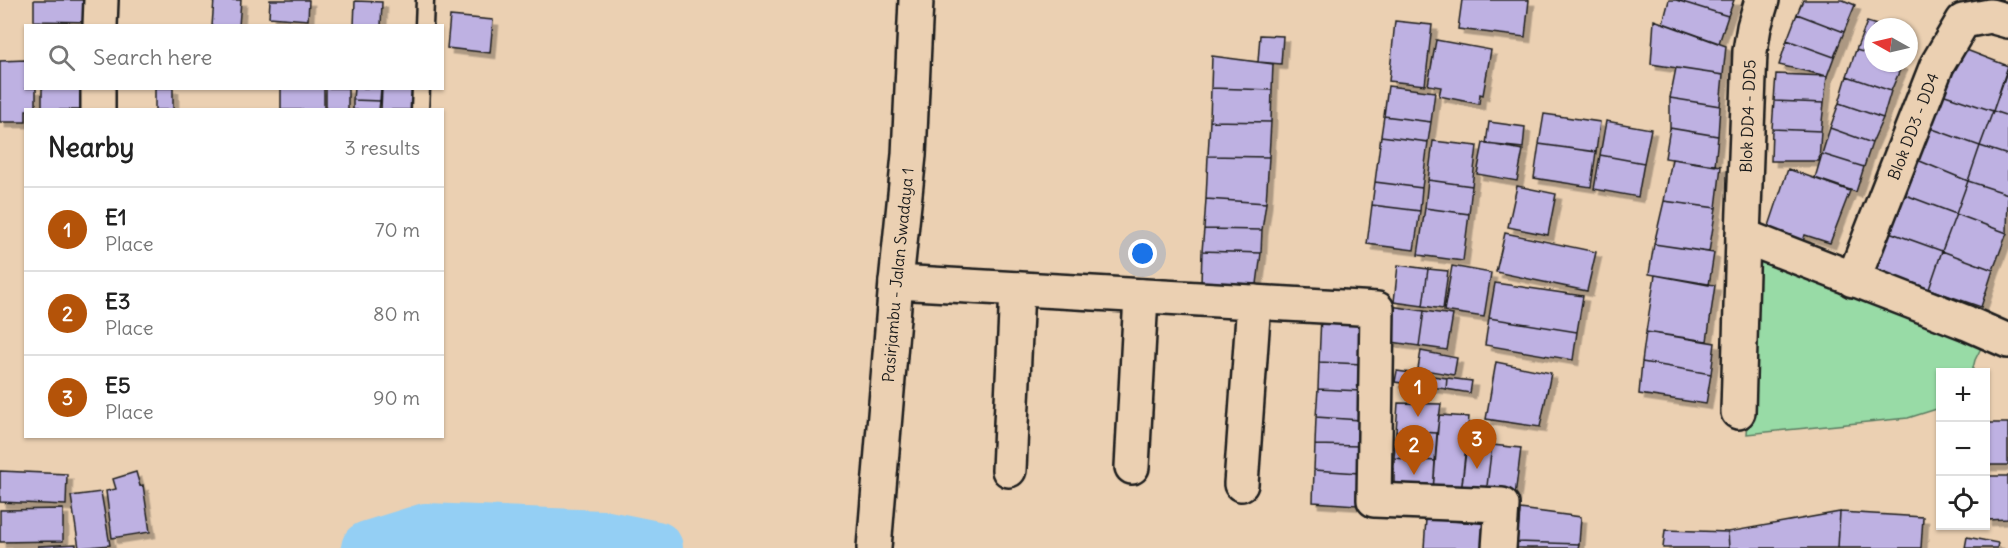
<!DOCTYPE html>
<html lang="en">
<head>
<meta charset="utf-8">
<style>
	body { margin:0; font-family:Delius,sans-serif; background:#f2f2f2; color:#222 }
	.controls { position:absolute; right:18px; bottom:18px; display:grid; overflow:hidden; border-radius:0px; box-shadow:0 2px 4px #0004 }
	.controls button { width:54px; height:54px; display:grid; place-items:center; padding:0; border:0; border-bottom:2px solid #e0e0e0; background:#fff; color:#222; font:30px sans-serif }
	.compass { position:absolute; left:1864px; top:18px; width:54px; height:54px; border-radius:50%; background:#fff; box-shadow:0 2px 4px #0004; rotate:278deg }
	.you { position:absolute; left:1143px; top:254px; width:21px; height:21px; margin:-15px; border:4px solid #fff; border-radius:50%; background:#1a73e8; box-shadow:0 0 0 9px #1a73e833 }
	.badge { display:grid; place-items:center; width:39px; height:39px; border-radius:50%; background:#b45309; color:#fff; font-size:20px; font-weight:700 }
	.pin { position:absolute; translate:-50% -50px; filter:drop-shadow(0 2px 3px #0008) }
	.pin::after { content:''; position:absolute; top:32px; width:21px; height:18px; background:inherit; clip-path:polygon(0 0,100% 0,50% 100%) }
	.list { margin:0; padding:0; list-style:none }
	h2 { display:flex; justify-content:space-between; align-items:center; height:78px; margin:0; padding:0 24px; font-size:26px }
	h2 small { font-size:20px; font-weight:400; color:#767676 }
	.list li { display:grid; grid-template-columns:39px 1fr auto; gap:18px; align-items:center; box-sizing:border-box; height:84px; padding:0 24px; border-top:2px solid #e0e0e0 }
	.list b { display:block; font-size:22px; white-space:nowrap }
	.list p { margin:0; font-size:20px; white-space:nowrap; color:#767676 }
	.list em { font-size:20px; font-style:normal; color:#767676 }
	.icon { flex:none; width:33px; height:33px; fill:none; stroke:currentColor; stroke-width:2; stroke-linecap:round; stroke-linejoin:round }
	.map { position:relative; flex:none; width:2008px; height:548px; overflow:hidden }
	.search { position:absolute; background:#fff; box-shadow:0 2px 4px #0004; left:24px; top:24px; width:420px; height:66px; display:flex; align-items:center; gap:15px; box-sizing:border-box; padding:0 21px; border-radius:0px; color:#767676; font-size:22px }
	.panel { position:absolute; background:#fff; box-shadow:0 2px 4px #0004; left:24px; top:108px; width:420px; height:330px; border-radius:0px }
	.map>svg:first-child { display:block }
	.green { fill:#98dba6; stroke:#5a7c61; stroke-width:1.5 }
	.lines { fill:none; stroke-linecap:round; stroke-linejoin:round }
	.river { stroke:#94cff4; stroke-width:54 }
	.building { fill:#beb1e2; stroke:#1c1c1c; stroke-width:1.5; filter:url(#shadow) }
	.lane-casing { stroke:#1c1c1c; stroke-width:21 }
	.street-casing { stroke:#1c1c1c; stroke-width:38 }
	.lane { stroke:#ebd0b2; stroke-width:16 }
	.street { stroke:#ebd0b2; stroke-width:33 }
	.labels { text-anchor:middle; stroke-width:6; stroke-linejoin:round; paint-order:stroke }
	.street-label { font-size:16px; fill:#1c1c1c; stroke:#ebd0b2 }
</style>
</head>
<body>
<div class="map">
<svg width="2008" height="548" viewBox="0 0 2008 548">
	<defs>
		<filter id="shadow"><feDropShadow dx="5.5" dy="5.5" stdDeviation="0" flood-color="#0004"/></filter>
	</defs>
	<rect width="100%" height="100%" fill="#ebd0b2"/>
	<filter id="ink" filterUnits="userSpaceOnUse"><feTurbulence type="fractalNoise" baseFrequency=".0167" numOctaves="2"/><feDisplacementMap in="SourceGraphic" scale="12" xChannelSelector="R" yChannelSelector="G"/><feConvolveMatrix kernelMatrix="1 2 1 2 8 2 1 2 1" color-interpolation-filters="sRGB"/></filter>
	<g filter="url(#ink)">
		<path class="green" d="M1761,244L1989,332L1975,360L1972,372H1940V408L1908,418L1747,434Z"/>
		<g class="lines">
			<path class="river" d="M368,548L426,530L602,537L656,548"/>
		</g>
		<path class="building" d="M34,0H93V22L34,21Z
			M214,0H241L239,26H212Z
			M270,0H309L308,20L269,17Z
			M1462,0H1529L1525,37L1458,29Z
			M1669,0H1676L1728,16L1719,43L1663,23Z
			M1676,0H1734L1728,16Z
			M1803,0H1843L1855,5L1844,32L1797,14Z
			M355,1L382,2L381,26H354Z
			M1797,14L1844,32L1834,57L1787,40Z
			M450,16L493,20L490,53L447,48Z
			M1654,20L1726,46L1723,75L1651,64Z
			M1395,21L1432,25L1425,85L1389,81Z
			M1867,22L1883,27H1873V55L1856,50Z
			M1260,35L1283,36L1281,64L1258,62Z
			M1436,40L1491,50L1483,95L1480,94L1479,104L1439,96L1441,87L1428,85Z
			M1787,40L1834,57L1827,76L1779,65Z
			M1956,46L2008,66L1993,111L1939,93Z
			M1856,50L1873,55V63H1896L1902,65L1891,91L1847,76Z
			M1212,56L1273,64L1272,90L1211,88Z
			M26,60V88H36V110H26V122H0V61Z
			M1676,68L1723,75L1720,106L1670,98Z
			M2008,69V116L1993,111Z
			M1776,74L1827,76L1824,103L1774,101Z
			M1847,76L1891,91L1883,118L1839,103Z
			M1388,86L1435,92L1431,122L1384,116Z
			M42,88H90V110H42Z
			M155,88H173V110H155Z
			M281,88H324V110H281Z
			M326,88H348V110H326Z
			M354,88H381L380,101L353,100Z
			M382,88H414L413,110H381Z
			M1211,88L1272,90L1271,122L1210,121Z
			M1939,93L1993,111L1980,146L1927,127Z
			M1670,98L1720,106L1718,136L1670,128Z
			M353,100L380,101L379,110H353Z
			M1774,101L1824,103L1821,131L1772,129Z
			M1839,103L1883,118L1872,143L1830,128Z
			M1993,111L2008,116V155L1980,146Z
			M1544,114L1600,122L1596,152L1539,144Z
			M1384,116L1431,122L1428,142L1381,136Z
			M1210,121L1271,122L1269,157L1208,156Z
			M1606,121L1651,129L1644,163L1600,155Z
			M1489,122L1525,127L1523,148L1486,144Z
			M1927,127L1980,146L1968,181L1915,159Z
			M1670,128L1718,136L1715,166L1665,158Z
			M1830,128L1872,143L1864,167L1822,154Z
			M1772,129L1821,131L1819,161H1771Z
			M1381,136L1428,142L1422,188L1375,182Z
			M1433,141L1477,146L1472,186L1428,180Z
			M1483,143L1523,150L1517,181L1477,174Z
			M1539,144L1596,152L1591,187L1534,178Z
			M1980,146L2008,155V194L1968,181Z
			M1822,154L1864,167L1856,192L1815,178Z
			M1600,155L1644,163L1638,197L1594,189Z
			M1208,156L1269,157L1266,203L1206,199Z
			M1672,159L1721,166L1716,208L1664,201Z
			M1915,159L1968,181L1956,214L1903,194Z
			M1788,169L1850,191L1830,243L1805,235L1802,245L1767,232Z
			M1428,180L1472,186L1469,214L1425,208Z
			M1968,181L2008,194L2007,233L1956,214Z
			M1375,182L1422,188L1420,211L1372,205Z
			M1517,186L1556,194L1548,235L1508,227Z
			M1903,194L1956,214L1942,251L1889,232Z
			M1206,199L1266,203L1262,230L1204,229Z
			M1664,201L1716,208L1709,252L1654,244Z
			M1372,205L1420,211L1414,250L1367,244Z
			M1425,208L1469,214L1463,261L1418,255Z
			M1956,214L2007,233L1993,270L1942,251Z
			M1204,229L1262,230L1261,253L1202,251Z
			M1889,232L1942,251L1929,289L1875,269Z
			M1505,233L1596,252L1587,291L1496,272Z
			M1654,244L1714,253L1709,285L1649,274Z
			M1202,251L1261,253L1257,284H1201Z
			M1942,251L1993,270L1981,307L1929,289Z
			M1398,265L1428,269L1423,306L1394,302Z
			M1452,266L1491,273L1484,317L1444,311Z
			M1428,269L1448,271L1443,309L1423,306Z
			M1655,275L1715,285L1707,341L1646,332Z
			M1495,283L1583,296L1577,332L1489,318Z
			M1390,306L1424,311L1419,346L1385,341Z
			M1424,311L1453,315L1447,350L1419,346Z
			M1321,316L1361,318L1362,364L1319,362Z
			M1489,318L1577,332L1573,360L1485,345Z
			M1646,332L1715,343L1711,374L1642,362Z
			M1421,351L1457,358L1454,375L1418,369Z
			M1319,362L1362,364L1361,391L1318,389Z
			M1496,362L1551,373L1540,427L1486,419Z
			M1642,362L1711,374L1706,404L1639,394Z
			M1397,371L1417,374L1416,385L1395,382Z
			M1417,374L1447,378L1446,389L1416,385Z
			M1447,378L1472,381L1470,393L1446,389Z
			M1318,389L1361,391L1360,420L1316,417Z
			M1398,403L1441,404L1437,433L1396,431Z
			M1439,415L1469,417L1461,493L1433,491Z
			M1316,417L1360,420V446L1315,445Z
			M1986,423H2008V465H1986Z
			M1396,431L1437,433L1435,461L1394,458Z
			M1467,443L1492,445L1486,494L1461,493Z
			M1315,445L1360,446L1359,473L1314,470Z
			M1492,445L1521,448L1515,496L1486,494Z
			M1394,458L1435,461L1433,491L1394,489Z
			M1314,470L1359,473L1357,505L1313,502Z
			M0,471L67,474L66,505L0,502Z
			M136,472L140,486L143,485L150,532L112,538L106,491L116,489L113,479Z
			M1986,476H2008V519L1986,520Z
			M101,492L110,545L79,548L71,496Z
			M63,509V541L0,542V510Z
			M1520,509L1581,517L1579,544L1517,542Z
			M1840,512L1923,517L1921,548H1838Z
			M1840,512L1838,548H1729L1728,532Z
			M1426,519L1490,524L1488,548H1424Z
			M1665,530L1728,532L1729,548H1663Z
			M1967,537L1998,543L1997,548H1965Z
			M1517,542L1579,544L1578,548H1517Z
			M76,544V548H38V546Z"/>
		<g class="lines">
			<g class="lane-casing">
				<path id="lane" d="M424,26L425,0
					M420,110L421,88"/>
			</g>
			<g class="street-casing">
				<g id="street">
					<path d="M100,26L101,0"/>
					<path d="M98,110V88"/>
					<path d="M1743,236L1967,323L2008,341"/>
					<path id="s1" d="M1853,280L1937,65L1963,21L1990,16L2008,21"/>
					<path d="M896,282L1377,309L1374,500L1502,505L1499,548"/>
					<path id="s2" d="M1738,412L1743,236L1750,51L1754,27L1762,0"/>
					<path d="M1132,467L1141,296"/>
					<path d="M1009,470L1017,289"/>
					<path d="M1241,484L1254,302"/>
					<path id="s3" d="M874,548L896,282L909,155L916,0"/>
				</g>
			</g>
			<use href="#lane" class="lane"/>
			<use href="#street" class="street"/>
		</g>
	</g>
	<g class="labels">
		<g class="street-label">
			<text dy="6" stroke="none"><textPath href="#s2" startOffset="296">Blok DD4 - DD5</textPath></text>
			<text dy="6" stroke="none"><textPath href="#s1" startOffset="165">Blok DD3 - DD4</textPath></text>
			<text dy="6" stroke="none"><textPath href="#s3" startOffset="274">Pasirjambu - Jalan Swadaya 1</textPath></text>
		</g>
	</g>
</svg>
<div class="controls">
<button>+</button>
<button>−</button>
<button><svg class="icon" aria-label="locate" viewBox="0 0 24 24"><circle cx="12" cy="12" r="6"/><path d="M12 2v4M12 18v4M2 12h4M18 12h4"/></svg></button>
</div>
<svg class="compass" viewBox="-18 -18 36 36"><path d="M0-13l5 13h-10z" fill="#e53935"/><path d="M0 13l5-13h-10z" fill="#767676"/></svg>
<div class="you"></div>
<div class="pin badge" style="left:1418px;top:417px">1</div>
<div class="pin badge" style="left:1414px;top:475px">2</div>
<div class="pin badge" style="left:1477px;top:469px">3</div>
<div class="search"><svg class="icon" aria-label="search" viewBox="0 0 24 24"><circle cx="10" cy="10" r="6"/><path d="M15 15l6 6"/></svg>Search here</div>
<section class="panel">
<h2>Nearby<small>3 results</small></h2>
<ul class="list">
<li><span class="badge">1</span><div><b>E1</b><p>Place</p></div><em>70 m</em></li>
<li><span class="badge">2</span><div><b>E3</b><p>Place</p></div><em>80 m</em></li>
<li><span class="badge">3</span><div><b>E5</b><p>Place</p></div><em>90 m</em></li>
</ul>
</section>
</div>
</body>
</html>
